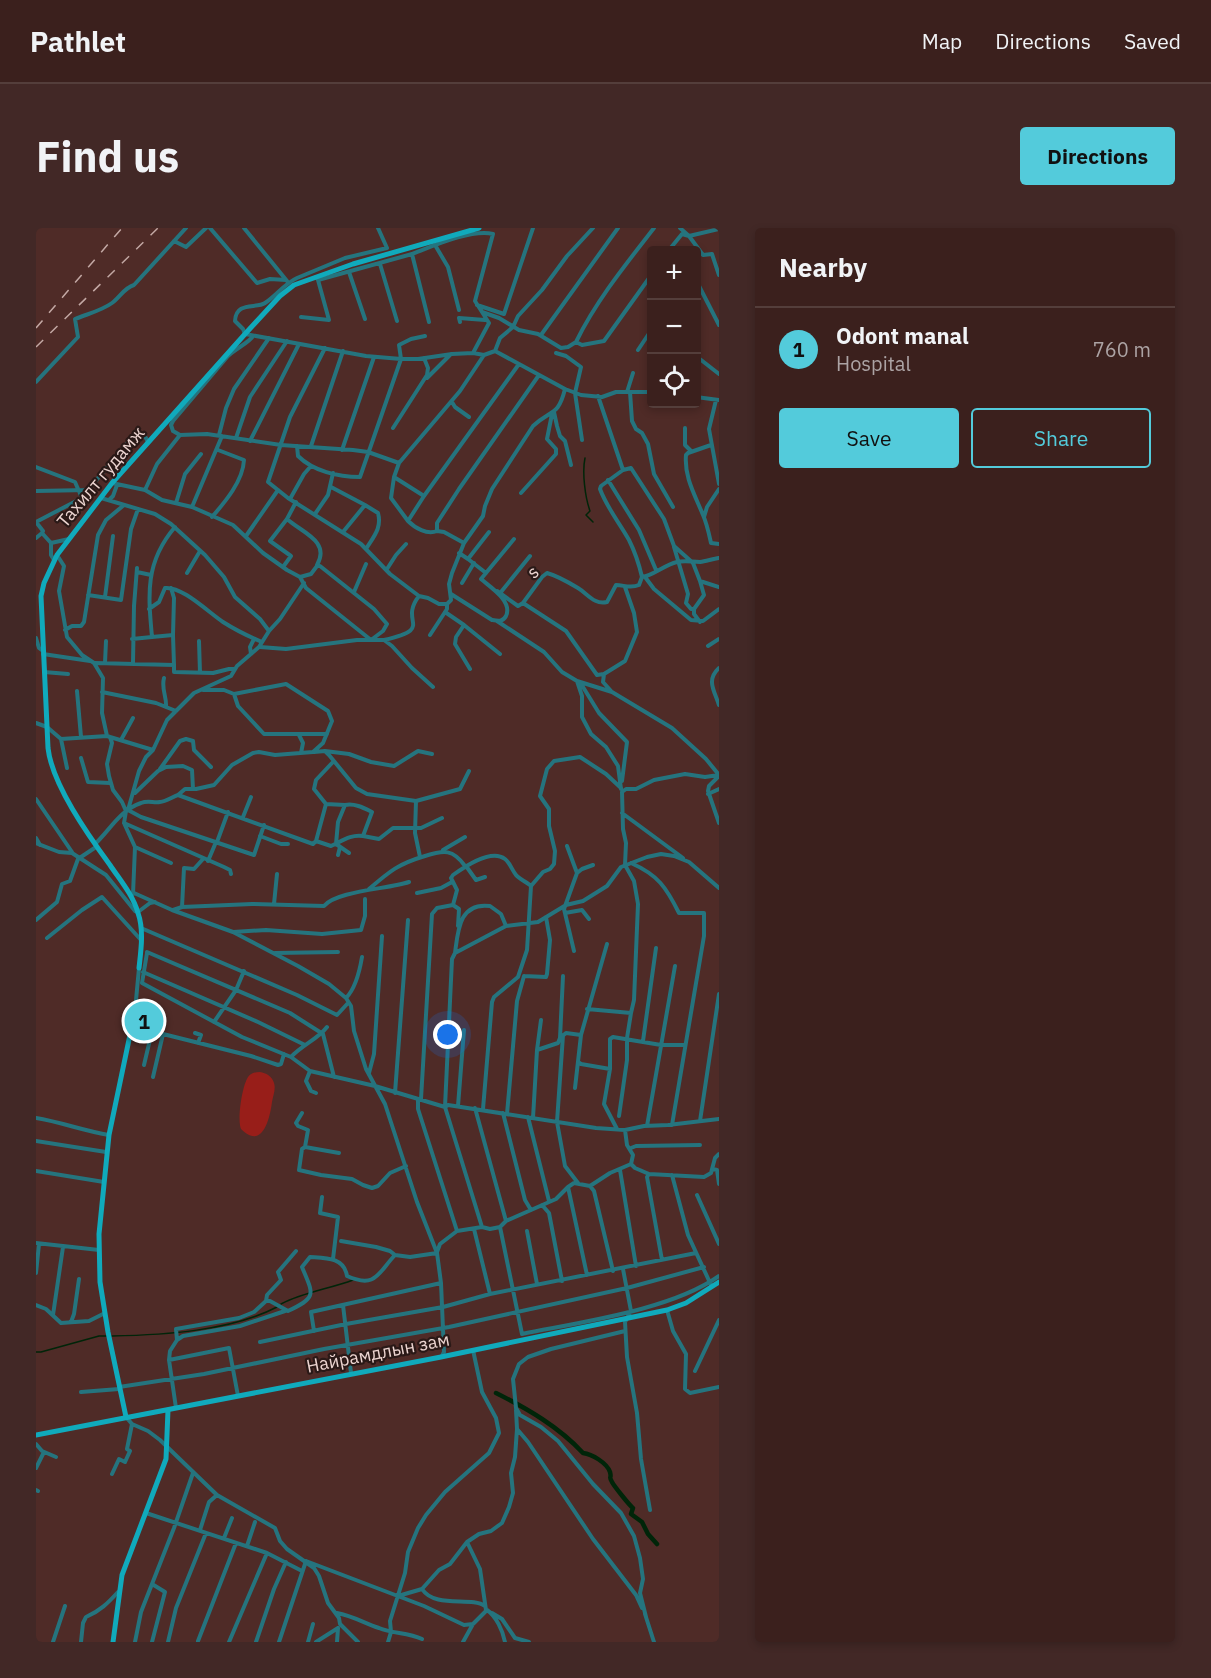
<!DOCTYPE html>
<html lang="en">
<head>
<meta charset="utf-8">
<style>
	body { margin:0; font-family:"IBM Plex Sans",sans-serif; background:#422826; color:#f1f3f6 }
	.controls { position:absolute; right:18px; top:18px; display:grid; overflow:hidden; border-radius:6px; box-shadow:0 3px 9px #0003 }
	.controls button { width:54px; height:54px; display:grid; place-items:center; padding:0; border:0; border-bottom:2px solid #543e3b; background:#3b201d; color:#f1f3f6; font:30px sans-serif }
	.you { position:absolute; left:412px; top:807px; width:21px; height:21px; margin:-15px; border:4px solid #fff; border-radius:50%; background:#1a73e8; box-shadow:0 0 0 9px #1a73e833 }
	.badge { display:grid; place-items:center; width:39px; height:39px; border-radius:50%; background:#53cbdb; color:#111; font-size:20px; font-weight:700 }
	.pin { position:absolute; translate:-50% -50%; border:3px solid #fff; box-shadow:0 2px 6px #0006 }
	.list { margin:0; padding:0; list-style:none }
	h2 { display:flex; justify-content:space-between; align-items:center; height:78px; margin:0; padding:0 24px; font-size:26px }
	h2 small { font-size:20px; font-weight:400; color:#aca3a4 }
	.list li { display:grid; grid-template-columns:39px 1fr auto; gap:18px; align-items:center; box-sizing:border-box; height:84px; padding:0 24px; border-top:2px solid #543e3b }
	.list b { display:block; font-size:22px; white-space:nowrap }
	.list p { margin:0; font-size:20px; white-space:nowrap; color:#aca3a4 }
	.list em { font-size:20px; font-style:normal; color:#aca3a4 }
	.actions { display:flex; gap:12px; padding:18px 24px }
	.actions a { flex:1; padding:14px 0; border:2px solid #53cbdb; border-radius:6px; text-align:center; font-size:21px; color:#53cbdb }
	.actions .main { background:#53cbdb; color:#111 }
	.icon { flex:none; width:33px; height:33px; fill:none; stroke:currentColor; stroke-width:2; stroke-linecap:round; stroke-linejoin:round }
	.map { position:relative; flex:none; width:683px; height:1414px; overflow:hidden; border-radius:6px }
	header { display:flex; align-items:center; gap:36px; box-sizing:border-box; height:84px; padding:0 30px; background:#3b201d; border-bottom:2px solid #543e3b }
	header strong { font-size:28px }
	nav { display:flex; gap:33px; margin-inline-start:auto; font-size:21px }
	.intro { display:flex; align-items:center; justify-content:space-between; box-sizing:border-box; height:144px; padding:0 36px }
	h1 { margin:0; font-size:42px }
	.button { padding:15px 27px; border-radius:6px; background:#53cbdb; color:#111; font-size:21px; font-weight:700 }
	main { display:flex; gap:36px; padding:0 36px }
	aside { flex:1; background:#3b201d; border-radius:6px; box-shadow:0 3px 9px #0003 }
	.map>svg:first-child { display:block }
	.pitch { fill:#981e19 }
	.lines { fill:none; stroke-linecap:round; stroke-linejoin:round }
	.stream { stroke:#002509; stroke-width:1.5 }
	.river { stroke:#002509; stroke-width:4.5 }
	.minor { stroke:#25747e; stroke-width:4 }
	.major { stroke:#10aabc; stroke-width:5 }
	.rail { stroke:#c3a8a4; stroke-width:1.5; stroke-dasharray:10 10; stroke-linecap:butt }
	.labels { text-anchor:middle; stroke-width:4.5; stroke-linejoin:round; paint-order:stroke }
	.street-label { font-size:18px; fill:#ecd4d0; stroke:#2a1917 }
</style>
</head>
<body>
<header>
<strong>Pathlet</strong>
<nav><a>Map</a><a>Directions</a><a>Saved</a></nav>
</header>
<div class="intro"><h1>Find us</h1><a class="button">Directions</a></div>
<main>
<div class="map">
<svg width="683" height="1414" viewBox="0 0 683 1414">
	<rect width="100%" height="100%" fill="#4f2b27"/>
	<path class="pitch" d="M224,844C230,845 236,848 238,855C240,861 237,868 236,874C234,889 227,923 205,901C201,892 206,858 212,849C215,845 219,844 224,844Z"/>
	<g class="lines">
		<path class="stream" d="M549,230C546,244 549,269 554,283L550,287L557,294
			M245,1076C268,1064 293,1061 317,1052
			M76,1108C128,1107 195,1103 241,1079
			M0,1124H5L63,1108H70"/>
		<path class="river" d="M460,1165C492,1181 523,1199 547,1225C556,1226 571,1235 574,1244C576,1252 572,1247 576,1254C578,1258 594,1278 597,1280L595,1286L606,1294L612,1306L621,1316"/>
		<path class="minor" d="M174,0L221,55L234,51L250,52
			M208,0L251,53
			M342,0L351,20
			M644,0L653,8L667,27L676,26L683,47
			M138,13L150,19L170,0
			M399,17L412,39L423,82
			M351,20L309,30L261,50C248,56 241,67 229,75C220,81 200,73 199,93L207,101L209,106L330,128L365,131H382L416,126L437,125L448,127L459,123L529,161L545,167L566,169L580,164H616
			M633,22L646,6L653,8L683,1
			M344,36L361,93
			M313,44L329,91
			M616,46L568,113L546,117L540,114C560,73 590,36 618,0
			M280,49L282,52L376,26
			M660,52L683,97
			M441,77L468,86L497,0
			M446,84L463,90L483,102L502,106L525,120L532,119L540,114
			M265,89L293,92L282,52
			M393,94L376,26C397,18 435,1 457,6L439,73L453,95L437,125
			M424,94L423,90L449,92
			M505,107L582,0
			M217,108C214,114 199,121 192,128L137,193L135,197L137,203L144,207L171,206L245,217L317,222L332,224L363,235L424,163L448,127
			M289,120L254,189L232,254L252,270L325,316L354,346L383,368L392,370L403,376H411L415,372L413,356L416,345L428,315L447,288L449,278L456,261L497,198C515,181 522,189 529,161
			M602,122L616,101
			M459,123L464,110L477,99L482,88L506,62L531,28L557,0
			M520,125L530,128L545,139L539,165L546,212
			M660,128L683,146
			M391,150L415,126
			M0,154L42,109L39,91C51,86 65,83 76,75C84,69 88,60 98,57L150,0
			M591,164L597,145
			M594,164L596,193L600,201L606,205L612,216L618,246L637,279
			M562,168L587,242
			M660,169L683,172
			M680,172L673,201L683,256
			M416,174L419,179L433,189
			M518,184L521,198L524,208L529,213L535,237
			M357,200L391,147L392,140L388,130
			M649,200V217L655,223
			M183,207L190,180L198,161L233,110
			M200,210L214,169L251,113
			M214,213L263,116
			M675,217L652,225L650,227C648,249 659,267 667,287C671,296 673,306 675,315L683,316
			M261,218L262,228C277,243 302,249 324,249L365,131L363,117L375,111L389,108
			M275,218L307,123
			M306,222L338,129
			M363,235L358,249L388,268L483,136
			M0,239L39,254L46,270L0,294
			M358,249L355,270L372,293
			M572,252L603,302L620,342
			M76,255L109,262L126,272L156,279L197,297L227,325L251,342L264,349L270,360L335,412L347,403L351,396L338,381L284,338H281L275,346L264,349
			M295,259L329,277L307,304
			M109,262L121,236L144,207
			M0,263L52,262L94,212L106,208L110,210L112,214
			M485,265L520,226V221L511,211L516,186
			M388,268L372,293C379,300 391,307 401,303
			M65,270L119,286L135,296L169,327L188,349L199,369L224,391L233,403L223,419L201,438L195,448L158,465L131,492L117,522L110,529L103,543L92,582L105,589L218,627L228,597
			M254,271L268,246L275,238
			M73,272L77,268L81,257
			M260,274L251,291C265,304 295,313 281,337
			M140,275L149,246L165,226
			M329,277L342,285C346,300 338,308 330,321
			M156,279L186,208
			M279,286L292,267L297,245
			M176,289C189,274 207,253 208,232L182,222
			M668,289L671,279L683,261
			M0,294L7,303L6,305L15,315V327L18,332
			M210,308L242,262
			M0,310L6,305
			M15,315L33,311
			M428,315L408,304L401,303V295L423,261L503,147
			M638,319L652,366L650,375L655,381H658
			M423,325L432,331L453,304
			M21,327L28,338L23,363L31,409L46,427L58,435L67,450L66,485L71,508L74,509L76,515L71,536L73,548L77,562L86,574L90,583L88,595L99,619L97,666
			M683,330C677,331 670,333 664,334C656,334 649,332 641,334C628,337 617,348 606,349C603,336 599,324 593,312C583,294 571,280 564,261L565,258L587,242L595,240L628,291L638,318L657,335L664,353L683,359
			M432,331L450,345
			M247,339L255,328L234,313L251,291
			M351,341L360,327L370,316
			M101,344L115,347
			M151,345L164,323
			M609,349L618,361L655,392L667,393L683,381
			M426,355L438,335
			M135,360L138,370L137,407
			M461,363L482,378L487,375L530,403L561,447L568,446
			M318,364L330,336
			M465,364L494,328
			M415,366L456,392C462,393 467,394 470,388C477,373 454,359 445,351L478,311
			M52,367L85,372L95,301L102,281
			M69,369L77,308
			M487,375L506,349L511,345C522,348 532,354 542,360C552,366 558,377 571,374L580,357C588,357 594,361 603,357L606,349
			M113,381L123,374L129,360C146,358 172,384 187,394C198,401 214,409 226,414
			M409,384L428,397L464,426
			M461,393L508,424L526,444L541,453L576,464L636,500L670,531L683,547
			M664,394L658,386V381L668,367L664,353
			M428,397L420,409L419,416L434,441
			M29,402L36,398H45L48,394L62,307L70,292L88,277
			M233,403L244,391L268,355
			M394,407L411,381V376
			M116,409L137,407L138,437
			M0,410L3,420L7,423
			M96,411L116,409C112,366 109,334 139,299
			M348,412C400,400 362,395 383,368
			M163,413L164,445
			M672,418L683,411
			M224,419L250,421L321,412H348L356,418L376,440L397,459
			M7,426L54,433
			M215,426L214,419L218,411
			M59,435L138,437V444L177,445L193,441H199
			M69,435L70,413
			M97,435L98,378L101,340
			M683,440C670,452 678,462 683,477
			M8,444L32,446
			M128,450C125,461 131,469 130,479
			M541,453L546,468V489L555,506L570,519L582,538L585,561
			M544,458L547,459L563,485L591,514L586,553
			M41,463L45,509
			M575,463L567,454L568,446L589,433L601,404L598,385L589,359
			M66,464L120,475L140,483
			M198,466L202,478L228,506H291
			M0,495L11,499L25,511L71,508
			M263,507L267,515L265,525
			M74,509L117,522
			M25,511L31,540
			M85,512L97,490
			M289,523L313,526L335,534L358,538L382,523L396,526
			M278,524L289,523L293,527L320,560L331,566L380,573
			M45,530L52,554L74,555
			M124,541L144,513L150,511L157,513L158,522L175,539
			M683,548L673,558L672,563L683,595
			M99,565L122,543L130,539L147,538L156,542L157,561
			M672,566L683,561
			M142,567L149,561H160L178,557L196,537L217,525L223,524L239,527L277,524L287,515L296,493L292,483L250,456L198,466L188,462H167
			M0,571L36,624
			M290,576L278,561L280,552L297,534
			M586,585L647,630
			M207,589L215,569
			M88,595L188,639L194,642L195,646
			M224,608L245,616H252
			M327,608L343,611L357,600H385L406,590
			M0,610L4,617
			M280,613L290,576L309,577
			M181,614L192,584
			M0,615L23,624L36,625L70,647L99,683L102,684L114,675L119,674
			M59,616C74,602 84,582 105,575C112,572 117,575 124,574C130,574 136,569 142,567L277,616L280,613L295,618C306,613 315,606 327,608L336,584C328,580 319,575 309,577L302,594L300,616L313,625
			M531,618L541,645
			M99,619L135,635
			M407,622L429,609
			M302,627L304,619
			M384,629L379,605L380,573L424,561L433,543
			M172,633L180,614
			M595,635C622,647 630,659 643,685H668V708L636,897
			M430,638L440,652L449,649
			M333,661C354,643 362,636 389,628C408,622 417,621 429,638
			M98,665L136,682L197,704L262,738L293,756L310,770L315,778L318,803L330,841L349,876L381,974L401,1025L405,1055L408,1124L406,1128
			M381,665L405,660L416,654
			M238,676L241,646
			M417,677L421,662L415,650L417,647C428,639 455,620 469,631C474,635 476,642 480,647C483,651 491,654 495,658
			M146,679L148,640L158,641L167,631
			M137,682L146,679L216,676L288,678C300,663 352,661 373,654
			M529,685L546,682L553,691
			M0,692L21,674L26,656L34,653L42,631L60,619
			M105,700L261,767L301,787L312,775
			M197,704L230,702L286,706L325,702L329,688V671
			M11,710L46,682L66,669L105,712
			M538,723L528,681L541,645L546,641L557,637
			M111,724L254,785L287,806L298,849
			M111,725L106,755L206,809L255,829L274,843L339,858L409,879L412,877L560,900L589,902L608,898L632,897L683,891
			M239,725L302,724
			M419,725C422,703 423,674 454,678L465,686L470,698
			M107,744L222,794L269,817
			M488,748L510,749L511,746L514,712L510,689
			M310,770C319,761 324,741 326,729
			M551,781L595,785L591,810V832L583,888
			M99,783L103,740
			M595,785L598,772L602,676L598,653L589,637L590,615L587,601L586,564L590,561H600L618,552L649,546L669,549L683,547
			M114,791L111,802L215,828L242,837L245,836L248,826
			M178,794L200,762L208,743
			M159,805L165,807L162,815
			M527,807L521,894L529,938L542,955
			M524,810L527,748
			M607,813L620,720
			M501,822L522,815L524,810L530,805L545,807
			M255,829C266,817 282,811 291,799
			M542,834L545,836L574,841
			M108,837L116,803
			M274,843L270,853L275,863L280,865
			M333,845L338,826L346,708
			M117,849L127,806
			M539,860L545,807L571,716
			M359,865L372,692
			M382,871V881L421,1003
			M385,871L396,686L401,680L417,677L423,681L422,698
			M422,878L428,802
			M439,880L470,993
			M447,881L456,774L458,769L482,749L491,722L495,658L507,644L514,641L518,636L519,623L513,598V581L504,568L511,541L518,533L544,529L570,546L585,560
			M266,885L260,895L262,898L272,902L269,919
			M467,885L489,972L495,982
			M471,886L481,773L488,748
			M492,889L513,973
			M0,890C25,894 48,903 73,907
			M497,890L501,822L505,792
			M664,893L683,766
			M611,898L639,738
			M581,901L568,876L574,841V811L577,809L625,817H649
			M589,902L591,917L597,927L595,936L599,940L613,946L668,949L675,945L679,930L683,926
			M0,913L70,924
			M595,920L600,918L664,917
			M303,925L269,919L266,921L263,942L285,947L316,951L327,957L336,960L342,958L354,945L370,938
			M677,941L681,942L683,956
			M584,942L600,1038
			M0,943L68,954
			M613,946L611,949L626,1032
			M636,947L652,1007L675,1057
			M554,958L574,945L595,936
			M661,967L683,1016
			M286,969L284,985L302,989L297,1031
			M506,977L513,985L526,1053
			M446,999L409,879L416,731L419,725L470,698L502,694L530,677L547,673L571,658L585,639L611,629L625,626L638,628L653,634L683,660
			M464,999L486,1106
			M438,1001L454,1066
			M491,1003L501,1056
			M305,1013L340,1019L354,1023L359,1027L374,1029L401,1025
			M0,1015L63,1022
			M401,1024L404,1016L421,1003L446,999L454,1001L464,999L470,993L520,971L532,959
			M587,1041L595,1083L589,1094L591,1129L601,1185L605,1231L614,1282
			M0,1045L3,1016
			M551,1047L532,959L538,955L554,958L558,963L577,1043
			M230,1073L231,1067L245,1052L242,1044L260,1023
			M0,1077L10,1081L25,1095L53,1093L69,1085
			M307,1077L315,1145
			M631,1082L637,1103L650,1126L649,1161L654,1165L683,1159
			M17,1087L27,1019
			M35,1094L38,1086L43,1051
			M278,1103L275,1084L405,1055
			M589,1103L515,1121L492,1129L483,1136L477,1151L480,1180L484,1187L505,1199L522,1213L557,1256L585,1285L598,1308L604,1330L607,1351L604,1365L610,1389
			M486,1106C545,1094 635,1082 683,1048
			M141,1112L147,1108L204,1098L249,1083
			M224,1114L310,1096L407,1079L454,1066L660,1025
			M133,1132L134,1123L141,1112L140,1101L203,1090L218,1084L230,1073H234L252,1083C282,1069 277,1066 266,1039L274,1029C289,1030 308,1029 311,1048C340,1061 342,1045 359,1027
			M659,1143L683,1092
			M83,1159L168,1146L288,1121L413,1099L591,1060L668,1039
			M45,1164L83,1161
			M140,1180L133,1132L193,1120L202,1168
			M90,1189L96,1196L112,1203L124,1212L181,1267L239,1300L244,1313L251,1321L278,1340L283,1348L292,1375L303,1390L304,1396L322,1414
			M481,1201L492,1214L557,1311L600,1367L606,1380
			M0,1216L6,1223L20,1229
			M0,1240L8,1224
			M76,1246L83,1231L89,1234L94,1223L91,1221L96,1196
			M0,1262L2,1263
			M110,1285L231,1325L266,1343
			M164,1302L173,1274L181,1267
			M188,1310L196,1290
			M431,1314L444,1341L450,1382
			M211,1318L219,1294
			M386,1361C399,1381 435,1368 449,1378
			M362,1368L386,1361L403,1342L414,1336L431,1314L443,1306L455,1303L466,1295L473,1279L477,1265L475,1245L479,1229L481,1201L480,1182
			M301,1385C317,1388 328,1395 343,1400C357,1406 372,1404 386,1411
			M456,1385L466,1391L479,1410L493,1414
			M609,1386L618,1414
			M162,1413L200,1315
			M17,1414L29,1378
			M45,1414L47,1395L50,1389C64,1383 72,1375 82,1364
			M99,1414L105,1384L116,1356
			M116,1414L129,1364L116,1356L138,1300L157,1245
			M132,1414L140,1380L170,1305
			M193,1414L231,1325
			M220,1414L238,1361L250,1334
			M243,1414L270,1333L388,1378L428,1397L437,1396
			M272,1414L277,1396
			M280,1414L302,1400
			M301,1414L302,1400
			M352,1414L355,1404L354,1393L369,1345L372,1324L382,1300L390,1287L409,1264L453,1225L463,1205L460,1190L446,1164L437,1122
			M427,1414L437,1396L451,1382C460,1388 467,1403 469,1414"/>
		<path class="major" d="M103,740C105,722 108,702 102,685C97,667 84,652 74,637C52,607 16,556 12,520L5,368L8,355L21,327L76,255L209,106L244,68L258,57L317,36L443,0
			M90,1189L72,1104L64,1054L63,1006L73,907L99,783
			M0,1207L405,1129L631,1082L650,1075L683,1054
			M77,1414L86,1347L130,1231L132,1182"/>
		<path class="rail" d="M0,100L86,0
			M0,119L122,0"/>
	</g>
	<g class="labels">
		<g class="street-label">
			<text transform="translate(65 249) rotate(-50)" y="6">Тахилт гудамж</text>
			<text transform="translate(497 344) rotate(-40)" y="6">s</text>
			<text transform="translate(342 1125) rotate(-11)" y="6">Найрамдлын зам</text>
		</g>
	</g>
</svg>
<div class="controls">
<button>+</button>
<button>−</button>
<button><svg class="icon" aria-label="locate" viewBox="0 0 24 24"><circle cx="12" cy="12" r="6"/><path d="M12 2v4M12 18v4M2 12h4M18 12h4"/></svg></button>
</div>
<div class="you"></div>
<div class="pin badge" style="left:108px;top:793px">1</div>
</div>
<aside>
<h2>Nearby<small></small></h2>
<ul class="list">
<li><span class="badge">1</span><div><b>Odont manal</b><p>Hospital</p></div><em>760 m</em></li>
</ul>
<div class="actions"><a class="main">Save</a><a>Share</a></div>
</aside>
</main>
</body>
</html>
